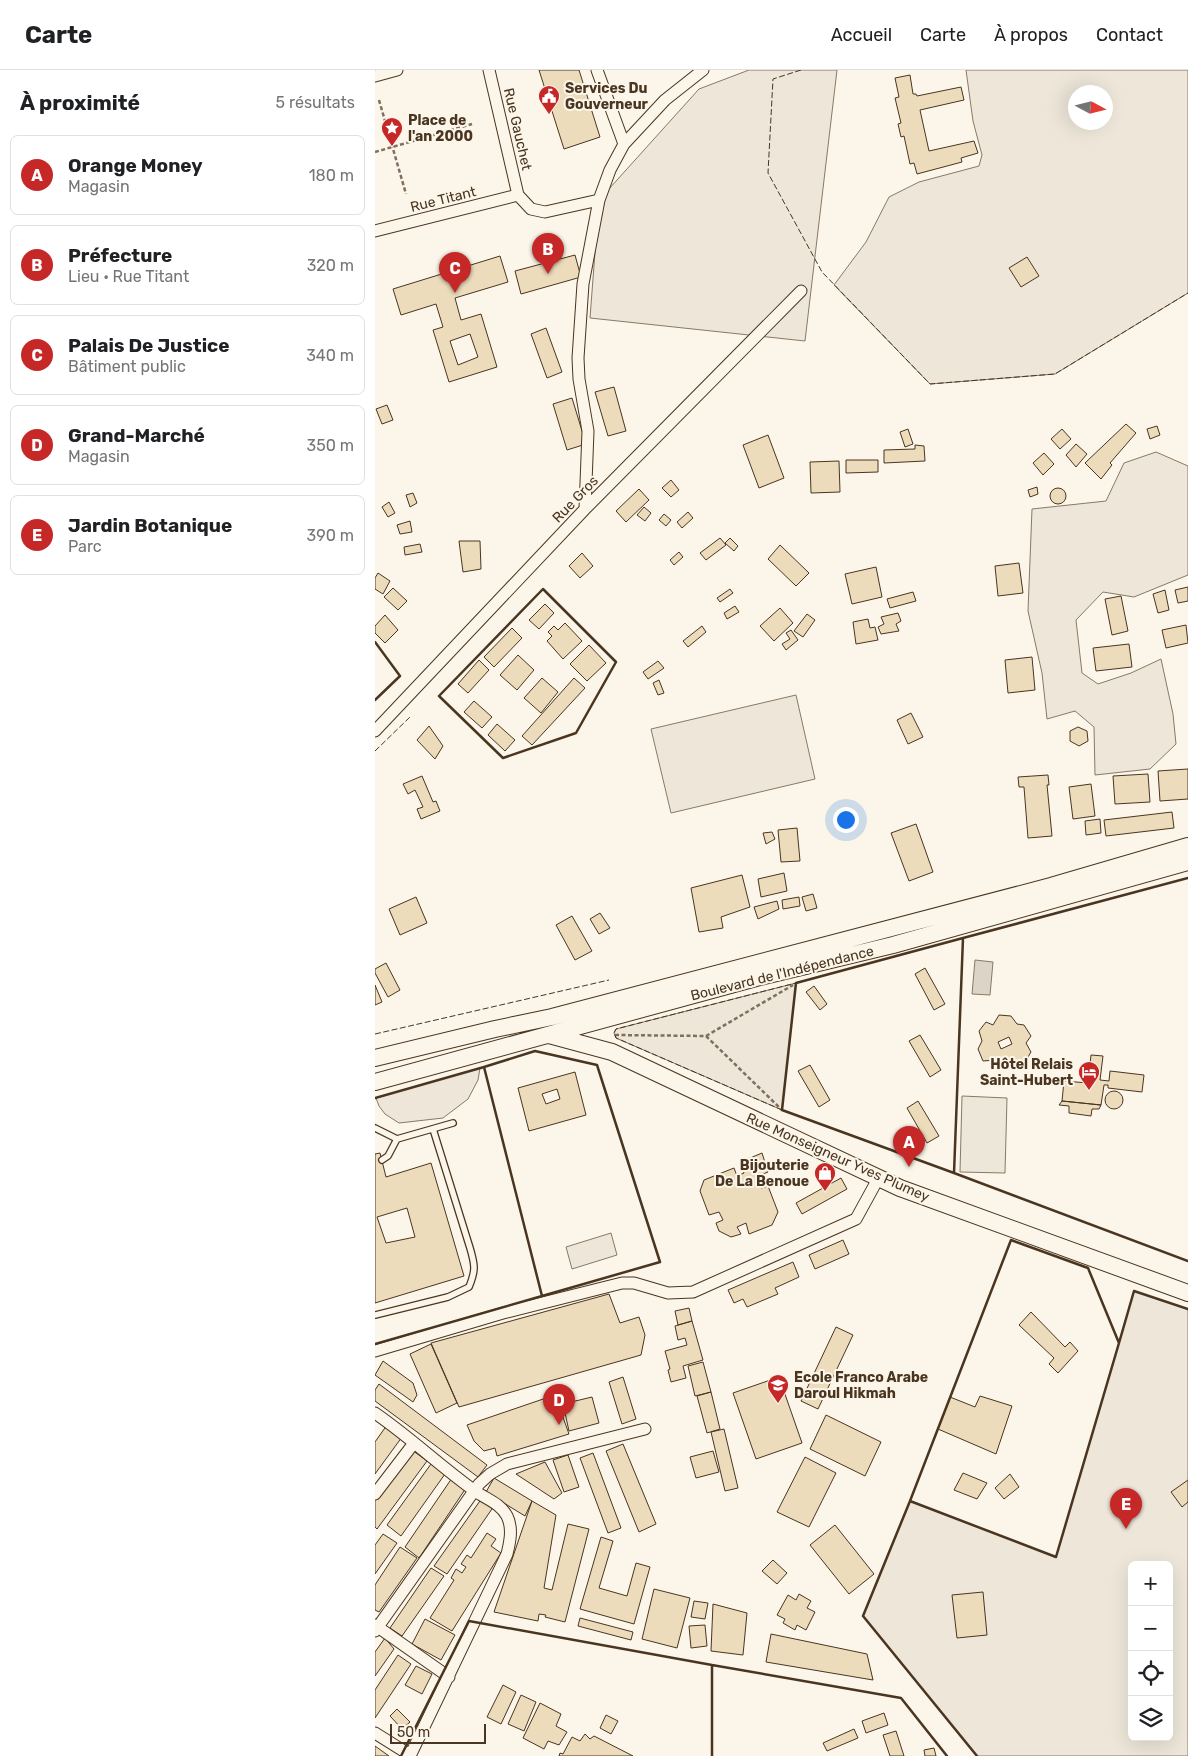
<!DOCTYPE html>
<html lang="fr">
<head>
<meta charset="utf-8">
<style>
	body { margin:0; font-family:Rubik,sans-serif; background:#f6f6f6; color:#202124 }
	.controls { position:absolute; right:15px; bottom:15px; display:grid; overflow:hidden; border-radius:8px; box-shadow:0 5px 20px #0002 }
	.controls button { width:45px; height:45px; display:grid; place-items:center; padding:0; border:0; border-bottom:1px solid #e0e0e0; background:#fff; color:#202124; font:25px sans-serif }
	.compass { position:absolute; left:693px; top:15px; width:45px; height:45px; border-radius:50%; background:#fff; box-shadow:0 5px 20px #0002; rotate:97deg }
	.scale { position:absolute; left:15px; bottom:12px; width:96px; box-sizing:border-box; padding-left:5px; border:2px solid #4a3520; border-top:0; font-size:14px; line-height:18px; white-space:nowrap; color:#4a3520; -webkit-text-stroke:4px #fbf6e9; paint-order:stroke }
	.you { position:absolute; left:470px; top:749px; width:18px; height:18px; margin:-12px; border:4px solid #fff; border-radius:50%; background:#1a73e8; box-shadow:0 0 0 8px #1a73e833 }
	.badge { display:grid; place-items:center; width:32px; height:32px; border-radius:50%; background:#c62828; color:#fff; font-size:16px; font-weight:700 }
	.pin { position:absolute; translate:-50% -41px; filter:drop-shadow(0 1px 2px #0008) }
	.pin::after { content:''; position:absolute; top:26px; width:18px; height:15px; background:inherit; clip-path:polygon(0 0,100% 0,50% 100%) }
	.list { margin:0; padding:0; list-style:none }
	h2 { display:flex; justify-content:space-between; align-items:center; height:65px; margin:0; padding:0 20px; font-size:21px }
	h2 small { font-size:16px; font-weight:400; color:#757577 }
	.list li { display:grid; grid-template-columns:32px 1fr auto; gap:15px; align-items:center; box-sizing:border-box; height:80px; margin:0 10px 10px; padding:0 10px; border:1px solid #e0e0e0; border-radius:8px }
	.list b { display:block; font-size:19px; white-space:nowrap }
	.list p { margin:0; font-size:16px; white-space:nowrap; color:#757577 }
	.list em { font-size:16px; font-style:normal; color:#757577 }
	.icon { flex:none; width:28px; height:28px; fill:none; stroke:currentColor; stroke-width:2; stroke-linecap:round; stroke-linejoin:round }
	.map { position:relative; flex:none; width:813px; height:1686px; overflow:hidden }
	header { display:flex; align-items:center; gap:30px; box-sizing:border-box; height:70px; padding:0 25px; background:#fff; border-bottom:1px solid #e0e0e0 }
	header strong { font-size:24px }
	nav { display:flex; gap:28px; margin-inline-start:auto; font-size:18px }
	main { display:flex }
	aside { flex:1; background:#fff }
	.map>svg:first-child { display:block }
	.green { fill:#ede6d9; stroke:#887966; fill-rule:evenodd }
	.parking { fill:#ede7d9; stroke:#887966 }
	.water { fill:#dcd4c6; stroke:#887966 }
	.building { fill:#ecdcbc; stroke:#4a3520; fill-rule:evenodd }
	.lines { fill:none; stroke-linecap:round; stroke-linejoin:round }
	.service-casing { stroke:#4a3520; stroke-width:8 }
	.minor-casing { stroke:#4a3520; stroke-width:13 }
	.secondary-casing { stroke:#4a3520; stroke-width:18 }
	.path { stroke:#7f6f5c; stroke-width:2.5; stroke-dasharray:4 2.5; stroke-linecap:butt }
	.service { stroke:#fbf6e9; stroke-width:5.5 }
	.minor { stroke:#fbf6e9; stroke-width:11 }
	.secondary { stroke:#fbf6e9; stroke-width:16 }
	.fence { stroke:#4a3520; stroke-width:1; stroke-dasharray:6 2.5; stroke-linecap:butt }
	.wall { stroke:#4a3520; stroke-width:2.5 }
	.labels { text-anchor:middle; stroke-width:4; stroke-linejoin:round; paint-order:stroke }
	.poi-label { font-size:14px; font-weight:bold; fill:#4a3520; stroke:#fbf6e9; text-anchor:start }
	.street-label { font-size:14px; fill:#4a3520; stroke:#fbf6e9 }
</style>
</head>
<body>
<header>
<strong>Carte</strong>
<nav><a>Accueil</a><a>Carte</a><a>À propos</a><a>Contact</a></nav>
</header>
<main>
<aside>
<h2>À proximité<small>5 résultats</small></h2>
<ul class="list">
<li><span class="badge">A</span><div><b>Orange Money</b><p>Magasin</p></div><em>180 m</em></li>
<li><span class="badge">B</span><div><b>Préfecture</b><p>Lieu · Rue Titant</p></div><em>320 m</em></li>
<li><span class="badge">C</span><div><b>Palais De Justice</b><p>Bâtiment public</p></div><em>340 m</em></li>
<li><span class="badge">D</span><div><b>Grand-Marché</b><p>Magasin</p></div><em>350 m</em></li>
<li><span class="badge">E</span><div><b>Jardin Botanique</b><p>Parc</p></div><em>390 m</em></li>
</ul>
</aside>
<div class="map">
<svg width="813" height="1686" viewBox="0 0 813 1686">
	<rect width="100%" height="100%" fill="#fbf6e9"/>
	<path class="green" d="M374,0H462L430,271L215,248L224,130L324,19Z
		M591,0H813V223L680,304L555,314L459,215L491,172L514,127L544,112L604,96L607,85L598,51ZM700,22H730V52H700Z
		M781,382L813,396V505L759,527L728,522L701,550L707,603L723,614L756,603L786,589L798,644L801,674L775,699L720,705L719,657L700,641L672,649L667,603L653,541L657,439L731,431L749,393Z
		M421,625L440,709L296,743L276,659Z
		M421,913L407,1040L241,968L239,963L241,959Z
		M105,998L103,1010L93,1029L68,1048L24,1053L10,1044L4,1036L1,1028Z
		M236,1163L242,1185L197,1199L191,1177Z
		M759,1221L813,1239V1686H602L488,1546L535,1431L681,1487ZM757,1495H794V1667H757Z"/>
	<path class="parking" d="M587,1026L632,1028L630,1103L585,1102Z"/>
	<path class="water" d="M600,890L618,892L615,925L597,924Z"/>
	<path class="building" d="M164,0H204L225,67L189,79Z
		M535,5L538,24H541L542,26L586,17L589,30L545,40L554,81L599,71L603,83L586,88L587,92L542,104L539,93L535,94L529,66L526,67L523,54L526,53L520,28L524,27L520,8Z
		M200,185L206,207L146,224L140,201Z
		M125,186L133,212L80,228L86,250L106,244L122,297L74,312L58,260L68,257L61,234L26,245L18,219ZM95,264L103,287L83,295L75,271Z
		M652,187L664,206L646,217L634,198Z
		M171,258L187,302L172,308L156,264Z
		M239,317L251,361L233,366L220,322Z
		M197,328L211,374L192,380L178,334Z
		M12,335L18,350L7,354L1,339Z
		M751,354L761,363L735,393L737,395L726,409L710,393Z
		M782,356L785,365L775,369L772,359Z
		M533,359L538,374L530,377L525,362Z
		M687,359L696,369L685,379L676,369Z
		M393,365L409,408L384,418L368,375Z
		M701,374L712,384L701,397L691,385Z
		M540,375L549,376L550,391L509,393V380L540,379Z
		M669,383L679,394L668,405L658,393Z
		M471,390H503V402L471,403Z
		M464,391L465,422L436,423L435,392Z
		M296,410L304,420L296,427L287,418Z
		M662,417L663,424L655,427L653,420Z
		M675 426a8 8 0 1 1 16 0a8 8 0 1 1-16 0Z
		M264,419L274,430L251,452L241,441Z
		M38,423L42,433L35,437L31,425Z
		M14,432L20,443L13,447L7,437Z
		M269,437L276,443L270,451L262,445Z
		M313,442L318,448L307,458L302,452Z
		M289,444L296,450L291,456L284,450Z
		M35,451L37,462L25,464L22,455Z
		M345,468L351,475L331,490L325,483Z
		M355,468L363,476L359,481L350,473Z
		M84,471H105L106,499L88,502Z
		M45,474L47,482L30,485L29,477Z
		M405,475L434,503L421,516L393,489Z
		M304,482L308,487L299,495L295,490Z
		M207,483L218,496L205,508L194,496Z
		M644,493L648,523L623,526L620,496Z
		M501,497L507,527L477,534L470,504Z
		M3,503L15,511L8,524L0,519V508Z
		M813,517V531L803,533L800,520Z
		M18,518L32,531L23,540L9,527Z
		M355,519L358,523L345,532L342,528Z
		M790,520L794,540L783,543L778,524Z
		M538,522L541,531L515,538L512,529Z
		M746,526L753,561L737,565L730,529Z
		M170,534L179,543L164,559L154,550Z
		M360,536L364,542L352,549L349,543Z
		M405,538L418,553L399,571L385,556Z
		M523,543L526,551L521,554L524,561L506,564L503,557L509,554L506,547Z
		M432,544L440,550L428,567L419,561Z
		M10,545L23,560L10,573L0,563V556Z
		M493,549L495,558L500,557L503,570L481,574L478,552Z
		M190,553L207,571L188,589L172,571L177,566L173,562L179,556L183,560Z
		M811,555L813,573L791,578L787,560Z
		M327,556L331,562L313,577L308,571Z
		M137,558L147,568L119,597L109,587Z
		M416,560L423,570L411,580L407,574L415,569L411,563Z
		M754,574L757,597L721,601L718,578Z
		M214,575L231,593L212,611L195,594Z
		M143,585L159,600L142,620L125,605Z
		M657,587L660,620L633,623L630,590Z
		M104,590L114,600L93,623L83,614Z
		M283,591L289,598L273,609L268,602Z
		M167,608L183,622L166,643L149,628Z
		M199,608L210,618L157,675L147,666Z
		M284,610L289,623L283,625L278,613Z
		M99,631L117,647L107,658L89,642Z
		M536,643L548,667L533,674L522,650Z
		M122,654L140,670L130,681L113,665Z
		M54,656L68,676L60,689L42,670Z
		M703,657L712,661L713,671L704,676L695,671V661Z
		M813,699V729L785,731L783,701Z
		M773,704L775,732L740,734L738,706Z
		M673,705L674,715H672L677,766L653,768L649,717H644L643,707Z
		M47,706L58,732L61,731L65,741L46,749L42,739L48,737L40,720L33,724L28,714Z
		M716,714L720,746L698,749L694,717Z
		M797,742L799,758L731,766L729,750Z
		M725,749L726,763L711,765L710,751Z
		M541,754L558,802L534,811L516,763Z
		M422,758L425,791L406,792L403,760Z
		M397,762L400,769L391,774L388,763Z
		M409,803L412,821L386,827L383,809Z
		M367,805L375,837L346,847L348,858L324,862L316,818Z
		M438,824L442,838L431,841L427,827Z
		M41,827L52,853L25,865L14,839Z
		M424,827L425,836L408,839L407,830Z
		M402,831L404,839L383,849L379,837Z
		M225,843L235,858L224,864L215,849Z
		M197,846L217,881L200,890L181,855Z
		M11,893L25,920L13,927L0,903V899Z
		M550,898L570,934L559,940L540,904Z
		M0,915L7,932L0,935Z
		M439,916L452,934L445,940L431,922Z
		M624,945L636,946L642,954L649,955L656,966L651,973L656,982L650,992L640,991L634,999L624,998L620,990L608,991L603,979L607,971L604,961L611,952L618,955ZM634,967L637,974L626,979L623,972Z
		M545,965L566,1000L555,1007L534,971Z
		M716,985L728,986L725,1010L734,1011L735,1001L769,1005L767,1022L733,1018V1015H729L726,1035L687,1031L689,1011L713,1013Z
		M435,995L455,1030L444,1037L423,1001Z
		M200,1002L211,1045L154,1061L143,1018ZM182,1019L185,1029L171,1034L167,1024Z
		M730 1030a9 9 0 1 1 18 0a9 9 0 1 1-18 0Z
		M543,1031L564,1066L552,1073L532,1038Z
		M687,1031L726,1035L724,1039H717L716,1046L694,1043V1036L684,1035Z
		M5,1083L11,1107L56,1093L89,1206L0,1233V1084ZM32,1138L40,1167L11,1173L2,1147Z
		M387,1083L393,1102L388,1104L389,1107L383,1109L386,1118L393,1116L403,1142L397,1155L374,1164L371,1153L362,1157L366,1164L356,1167L344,1161L341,1153L348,1150L344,1142L334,1145L325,1121L329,1110L359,1098L362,1106L369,1103L366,1096L370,1095L368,1091Z
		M466,1108L472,1119L427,1144L421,1133Z
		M468,1170L474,1184L440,1199L434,1185Z
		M418,1192L424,1207L400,1218L403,1224L372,1237L368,1229L359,1233L353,1220Z
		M234,1224L245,1253L264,1247L270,1265L266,1285L84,1337L56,1273Z
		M314,1238L317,1251L303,1255L300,1241Z
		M656,1242L690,1277L695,1272L703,1281L683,1303L674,1294L679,1288L644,1255Z
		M317,1251L328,1290L308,1296L311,1308L296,1312L293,1300L295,1299L290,1281L312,1275L310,1268L303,1270L300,1256Z
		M461,1257L478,1265L443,1339L426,1331Z
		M56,1274L82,1333L61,1343L35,1284Z
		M8,1291L38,1313L42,1325L38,1332L0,1305Z
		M328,1292L336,1322L320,1326L313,1296Z
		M248,1307L261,1349L247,1354L234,1312Z
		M404,1307L427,1373L381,1389L358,1323Z
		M4,1314L112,1395L103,1407L0,1331V1320Z
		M336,1322L345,1359L332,1363L322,1326Z
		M180,1325L194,1364L122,1386L120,1378L109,1381L99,1371L92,1355Z
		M605,1326L637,1336L621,1384L563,1359L575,1327L600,1337Z
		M217,1327L224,1353L194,1361L188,1334Z
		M451,1345L506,1372L490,1406L435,1379Z
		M12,1355L27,1367L0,1404V1372Z
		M349,1359L363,1418L350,1421L336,1362Z
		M248,1374L281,1454L264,1462L231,1381Z
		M37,1380L52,1391L2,1459L0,1457V1430Z
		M338,1381L344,1402L321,1408L315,1387Z
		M218,1383L246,1458L233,1463L205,1388Z
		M193,1385L204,1417L189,1422L178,1390Z
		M430,1387L461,1403L434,1457L402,1442Z
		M170,1392L187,1423L179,1429L141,1404Z
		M56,1394L70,1404L26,1466L12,1455Z
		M588,1403L612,1413L602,1429L579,1420Z
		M635,1404L644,1417L629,1429L620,1418Z
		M77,1408L91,1418L44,1488L30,1477Z
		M119,1408L157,1431L150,1446L111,1422Z
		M813,1410V1432L807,1437L796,1422Z
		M107,1428L119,1436L72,1504L59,1496Z
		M157,1431L181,1445L169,1518L177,1520L193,1454L214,1459L190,1552L170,1547L171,1545L164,1544L163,1551L119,1542Z
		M460,1455L499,1504L474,1524L435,1475Z
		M112,1463L121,1469L116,1476L126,1483L77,1561L55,1548L79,1510L76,1508L81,1499L87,1503L91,1497L86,1494L92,1485L96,1488Z
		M8,1464L22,1473L0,1504V1475Z
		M226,1467L238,1471L224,1518L252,1526L261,1493L275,1497L259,1554L205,1539Z
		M25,1477L42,1488L4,1542L0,1540V1515Z
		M398,1490L412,1503L402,1514L387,1501Z
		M56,1498L69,1506L27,1566L15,1558Z
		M279,1519L315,1528L302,1578L267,1569Z
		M608,1522L612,1565L582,1568L577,1525Z
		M424,1524L436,1531L432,1538L440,1542L431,1560L422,1555L420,1560L408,1553L410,1549L402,1545L413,1525L421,1530Z
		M319,1531L333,1533L330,1549L316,1547Z
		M338,1534L372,1543L368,1585L336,1581Z
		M205,1548L258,1562L256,1570L203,1556Z
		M50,1549L80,1565L66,1590L37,1574Z
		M330,1555L332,1576L316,1578L314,1556Z
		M396,1564L492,1584L498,1610L391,1592Z
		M10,1568L19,1579L0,1606V1582Z
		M23,1585L36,1594L0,1648V1620Z
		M41,1596L57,1604L47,1624L30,1615Z
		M128,1615L141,1622L126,1654L112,1647Z
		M146,1625L161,1632L149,1661L133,1654Z
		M165,1633L186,1644L181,1656L192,1662L184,1675L173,1671L169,1679L148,1668Z
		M22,1639L35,1652L27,1659L15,1646Z
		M509,1643L513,1655L491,1663L487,1651Z
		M231,1645L243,1651L236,1664L225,1658Z
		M479,1659L483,1668L452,1681L448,1673Z
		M521,1661L529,1686H515L508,1665Z
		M210,1664L215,1669L219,1666L258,1686H184L185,1683L188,1684L197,1667L205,1671Z
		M0,1676L14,1686H0Z
		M559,1678L561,1686H550L549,1680Z"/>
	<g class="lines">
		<g class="service-casing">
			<path id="service" d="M0,1058L22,1069L78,1053
				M7,1090L13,1086L22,1069
				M0,1245L73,1227L94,1217C101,1200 100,1195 95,1178L58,1059"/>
		</g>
		<g class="minor-casing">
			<path id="minor" d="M114,0L143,125L156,139L170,142L224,130
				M222,0L249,74
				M0,6L22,0
				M0,161L143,125
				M210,439L213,361L204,309L203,288L208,214L224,130L235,100L249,74L290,30L328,0
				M0,661L210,439L426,221
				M0,1281L128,1243L247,1213H259L293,1223L318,1222L481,1149L504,1107
				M0,1343C35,1367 65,1396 100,1421C111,1429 125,1433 132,1446C138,1458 135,1472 132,1484L35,1686
				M0,1424L39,1373
				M0,1555L74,1607
				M0,1561L104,1414L115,1404L132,1394L270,1359
				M0,1663L35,1685"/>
		</g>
		<g class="secondary-casing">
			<path id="secondary" d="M174,965L237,982L525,1118L813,1223
				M0,988L120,959L177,947L676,816L813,776
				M0,1012L381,908L518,875L813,792"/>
		</g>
		<path class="path" d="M4,30L31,124
			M0,82L97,54
			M240,965L331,966L418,915
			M331,966L407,1040"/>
		<use href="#service" class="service"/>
		<use href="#minor" class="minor"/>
		<use href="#secondary" class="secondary"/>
		<path class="fence" d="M426,0L398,9L393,103L447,202L555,314L680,304L813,223
			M0,681L35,647
			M421,913L407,1040L241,968L239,963L241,959Z
			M0,964L234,910"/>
		<path class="wall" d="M168,519L241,592L201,663L128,688L64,626Z
			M0,572L25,606L0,630
			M813,808L588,868L579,1103L813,1191
			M588,868L579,1103L407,1040L421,913Z
			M160,981L222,995L285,1192L167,1226L109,997Z
			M0,1028L109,997
			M636,1170L713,1198L744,1273L681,1487L535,1431Z
			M744,1273L759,1221L813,1239
			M0,1274L167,1226V1225
			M537,1432L535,1431L488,1546L602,1686
			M337,1596V1595L526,1628L572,1686
			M26,1686L94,1551L337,1595V1686"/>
	</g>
	<defs>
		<g id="civic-pin" transform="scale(1.125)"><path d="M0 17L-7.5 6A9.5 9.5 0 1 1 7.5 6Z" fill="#c62828" stroke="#fbf6e9"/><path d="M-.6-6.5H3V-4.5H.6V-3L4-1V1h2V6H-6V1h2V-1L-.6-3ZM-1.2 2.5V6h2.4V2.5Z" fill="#fff"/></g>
		<g id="sight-pin" transform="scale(1.125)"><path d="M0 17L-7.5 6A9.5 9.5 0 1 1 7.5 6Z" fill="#c62828" stroke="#fbf6e9"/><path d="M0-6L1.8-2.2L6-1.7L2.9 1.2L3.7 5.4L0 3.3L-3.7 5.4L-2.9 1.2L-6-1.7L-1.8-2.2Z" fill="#fff"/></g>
		<g id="hotel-pin" transform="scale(1.125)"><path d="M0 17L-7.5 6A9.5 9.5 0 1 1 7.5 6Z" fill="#c62828" stroke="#fbf6e9"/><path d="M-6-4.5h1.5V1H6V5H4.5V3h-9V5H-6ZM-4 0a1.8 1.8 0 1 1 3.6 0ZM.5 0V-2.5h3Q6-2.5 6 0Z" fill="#fff"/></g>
		<g id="shop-pin" transform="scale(1.125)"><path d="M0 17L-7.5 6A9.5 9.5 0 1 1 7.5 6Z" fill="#c62828" stroke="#fbf6e9"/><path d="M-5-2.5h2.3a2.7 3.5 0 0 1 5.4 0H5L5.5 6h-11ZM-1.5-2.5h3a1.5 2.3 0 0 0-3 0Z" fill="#fff"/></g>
		<g id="school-pin" transform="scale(1.125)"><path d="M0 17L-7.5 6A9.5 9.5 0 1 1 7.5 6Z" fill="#c62828" stroke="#fbf6e9"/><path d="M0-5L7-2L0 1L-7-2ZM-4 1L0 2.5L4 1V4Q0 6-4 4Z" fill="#fff"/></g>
	</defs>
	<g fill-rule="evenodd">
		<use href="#civic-pin" x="174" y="26"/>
		<use href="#sight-pin" x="17" y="58"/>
		<use href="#hotel-pin" x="714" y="1002"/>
		<use href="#shop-pin" x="450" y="1103"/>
		<use href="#school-pin" x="403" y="1315"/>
	</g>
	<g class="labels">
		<g class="poi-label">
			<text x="190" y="23">Services Du<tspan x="190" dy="16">Gouverneur</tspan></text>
			<text x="33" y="55">Place de<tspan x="33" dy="16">l'an 2000</tspan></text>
			<text x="698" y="999" text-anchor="end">Hôtel Relais<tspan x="698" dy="16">Saint-Hubert</tspan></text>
			<text x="434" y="1100" text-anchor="end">Bijouterie<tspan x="434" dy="16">De La Benoue</tspan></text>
			<text x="419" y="1312">Ecole Franco Arabe<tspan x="419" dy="16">Daroul Hikmah</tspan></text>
		</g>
		<g class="street-label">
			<text transform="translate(143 59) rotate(77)" y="5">Rue Gauchet</text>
			<text transform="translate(68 129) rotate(-14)" y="5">Rue Titant</text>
			<text transform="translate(200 429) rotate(-46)" y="5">Rue Gros</text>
			<text transform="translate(407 903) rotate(-14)" y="5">Boulevard de l'Indépendance</text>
			<text transform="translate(463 1087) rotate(24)" y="5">Rue Monseigneur Yves Plumey</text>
		</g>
	</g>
</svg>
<div class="controls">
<button>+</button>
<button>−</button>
<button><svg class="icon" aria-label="locate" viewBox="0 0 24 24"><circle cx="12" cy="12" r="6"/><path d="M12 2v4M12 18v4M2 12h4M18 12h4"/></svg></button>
<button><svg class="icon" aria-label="layers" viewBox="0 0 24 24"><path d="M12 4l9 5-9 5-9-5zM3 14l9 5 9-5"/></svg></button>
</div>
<svg class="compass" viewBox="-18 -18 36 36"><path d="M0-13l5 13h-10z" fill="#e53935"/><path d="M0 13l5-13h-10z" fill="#757577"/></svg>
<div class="scale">50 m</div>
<div class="you"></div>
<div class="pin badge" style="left:534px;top:1097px">A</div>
<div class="pin badge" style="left:173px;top:204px">B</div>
<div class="pin badge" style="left:80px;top:223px">C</div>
<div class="pin badge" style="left:184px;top:1355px">D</div>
<div class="pin badge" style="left:751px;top:1459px">E</div>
</div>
</main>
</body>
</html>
